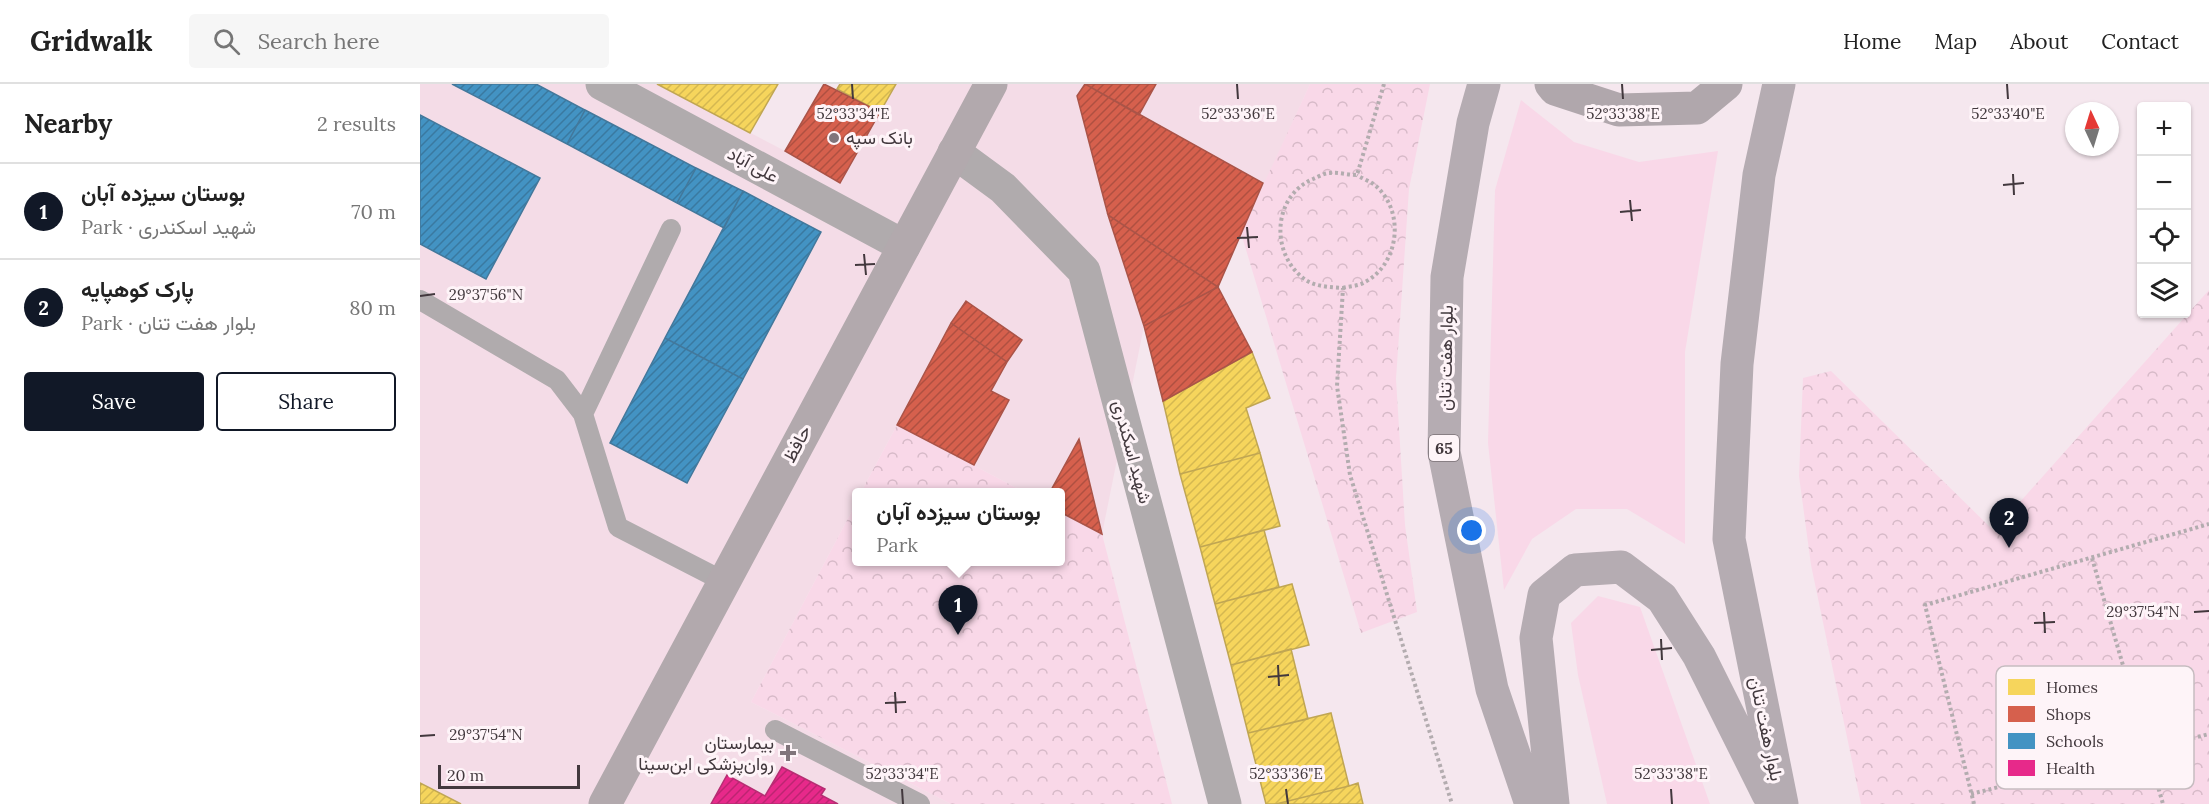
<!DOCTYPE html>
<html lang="en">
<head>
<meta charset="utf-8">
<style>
	body { margin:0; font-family:Lora,Vazirmatn,serif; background:#f6f6f6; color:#222 }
	.controls { position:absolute; right:18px; top:18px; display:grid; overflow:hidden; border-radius:6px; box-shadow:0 2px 4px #0004 }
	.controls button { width:54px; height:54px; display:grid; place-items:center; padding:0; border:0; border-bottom:2px solid #e0e0e0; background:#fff; color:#222; font:30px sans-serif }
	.compass { position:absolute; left:1645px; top:18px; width:54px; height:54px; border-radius:50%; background:#fff; box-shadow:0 2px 4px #0004; rotate:356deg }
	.scale { position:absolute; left:18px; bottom:15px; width:142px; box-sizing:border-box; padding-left:6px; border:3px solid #42383d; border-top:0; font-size:16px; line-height:21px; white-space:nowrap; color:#42383d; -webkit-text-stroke:4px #fef4f8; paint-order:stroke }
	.you { position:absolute; left:1052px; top:447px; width:21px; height:21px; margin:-15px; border:4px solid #fff; border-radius:50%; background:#1a73e8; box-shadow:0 0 0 9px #1a73e833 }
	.badge { display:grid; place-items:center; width:39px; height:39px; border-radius:50%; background:#111827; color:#fff; font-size:20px; font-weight:700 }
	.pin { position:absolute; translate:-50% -50px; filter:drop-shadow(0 2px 3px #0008) }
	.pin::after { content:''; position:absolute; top:32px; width:21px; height:18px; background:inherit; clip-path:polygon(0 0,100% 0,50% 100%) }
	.popup { position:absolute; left:432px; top:404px; width:213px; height:78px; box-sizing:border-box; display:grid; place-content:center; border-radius:6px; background:#fff; filter:drop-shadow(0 2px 4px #0005); font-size:20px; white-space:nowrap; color:#767676 }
	.popup b { font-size:22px; color:#222 }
	.popup::after { content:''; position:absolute; left:50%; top:100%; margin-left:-12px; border:12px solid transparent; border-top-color:#fff }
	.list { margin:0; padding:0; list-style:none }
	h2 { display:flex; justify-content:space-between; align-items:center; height:78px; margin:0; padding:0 24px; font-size:26px }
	h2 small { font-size:20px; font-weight:400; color:#767676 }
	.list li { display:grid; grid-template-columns:39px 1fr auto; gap:18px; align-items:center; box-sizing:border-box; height:96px; padding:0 24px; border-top:2px solid #e0e0e0 }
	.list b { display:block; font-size:22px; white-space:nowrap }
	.list p { margin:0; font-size:20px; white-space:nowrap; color:#767676 }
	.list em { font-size:20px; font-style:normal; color:#767676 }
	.actions { display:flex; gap:12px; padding:18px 24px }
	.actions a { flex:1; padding:14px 0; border:2px solid #111827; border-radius:6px; text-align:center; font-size:21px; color:#111827 }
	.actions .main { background:#111827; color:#fff }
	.icon { flex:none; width:33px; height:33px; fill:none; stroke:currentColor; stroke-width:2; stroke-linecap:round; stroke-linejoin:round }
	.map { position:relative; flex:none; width:1789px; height:720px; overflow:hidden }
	header { display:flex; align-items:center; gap:36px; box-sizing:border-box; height:84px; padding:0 30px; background:#fff; border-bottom:2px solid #e0e0e0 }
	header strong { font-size:28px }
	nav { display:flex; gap:33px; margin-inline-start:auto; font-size:21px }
	.search { width:420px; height:54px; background:#f6f6f6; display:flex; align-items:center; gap:15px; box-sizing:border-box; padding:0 21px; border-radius:6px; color:#767676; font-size:22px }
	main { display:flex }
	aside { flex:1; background:#fff }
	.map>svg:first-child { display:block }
	.built { fill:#f4dce7 }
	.grass { fill:#f9d8e8 }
	.forest { fill:url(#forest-crowns) }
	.homes { fill:url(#homes-hatch); stroke:#c0a653; stroke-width:1.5 }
	.shops { fill:url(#shops-hatch); stroke:#aa5448; stroke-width:1.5 }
	.schools { fill:url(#schools-hatch); stroke:#43789b; stroke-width:1.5 }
	.health { fill:url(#health-hatch); stroke:#b62e73; stroke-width:1.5 }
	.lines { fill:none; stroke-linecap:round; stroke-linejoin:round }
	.path { stroke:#b3acaf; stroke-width:4; stroke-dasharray:3 3; stroke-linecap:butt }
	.lane { stroke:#b0abad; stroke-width:20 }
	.street { stroke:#b0abad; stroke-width:33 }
	.secondary { stroke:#b2a9ad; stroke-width:33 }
	.primary { stroke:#b5acb2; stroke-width:33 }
	.highway { stroke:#b0a7ac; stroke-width:33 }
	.ticks { fill:none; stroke:#42383d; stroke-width:2 }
	.poi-dot { fill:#81757b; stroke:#fef4f8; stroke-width:2 }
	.labels { text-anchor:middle; stroke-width:6; stroke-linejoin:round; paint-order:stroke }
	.shield { fill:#fef4f8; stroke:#7a7075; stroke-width:1.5 }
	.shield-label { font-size:16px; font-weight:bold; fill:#42383d }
	.poi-label { font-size:18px; fill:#42383d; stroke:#fef4f8; text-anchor:start }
	.street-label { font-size:18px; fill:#42383d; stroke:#fef4f8 }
	.key { fill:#fef4f8; stroke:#c6bcc0; stroke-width:1.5 }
	.key-label { font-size:16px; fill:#42383d }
	.ticks-label { font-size:15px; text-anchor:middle; fill:#42383d; stroke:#fef4f8; stroke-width:6; stroke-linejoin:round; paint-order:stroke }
</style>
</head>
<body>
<header>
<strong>Gridwalk</strong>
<div class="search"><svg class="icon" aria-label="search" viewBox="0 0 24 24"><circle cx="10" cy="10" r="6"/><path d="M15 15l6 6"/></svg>Search here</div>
<nav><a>Home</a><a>Map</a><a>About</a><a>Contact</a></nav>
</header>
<main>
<aside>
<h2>Nearby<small>2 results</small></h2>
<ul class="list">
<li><span class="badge">1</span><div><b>بوستان سیزده آبان</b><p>Park · شهید اسکندری</p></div><em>70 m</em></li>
<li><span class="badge">2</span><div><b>پارک کوهپایه</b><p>Park · بلوار هفت تنان</p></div><em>80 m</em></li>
</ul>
<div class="actions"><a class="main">Save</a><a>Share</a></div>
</aside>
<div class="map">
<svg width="1789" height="720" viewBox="0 0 1789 720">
	<defs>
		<pattern id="forest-crowns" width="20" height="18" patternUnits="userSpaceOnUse" patternTransform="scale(1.5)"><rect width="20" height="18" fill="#f9d8e8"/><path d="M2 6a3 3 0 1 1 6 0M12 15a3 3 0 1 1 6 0" fill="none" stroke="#d7bac8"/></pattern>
		<pattern id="homes-hatch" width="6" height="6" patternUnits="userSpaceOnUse" patternTransform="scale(1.5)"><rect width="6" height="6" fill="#f6d55c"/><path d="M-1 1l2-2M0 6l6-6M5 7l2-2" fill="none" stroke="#d4b851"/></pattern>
		<pattern id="shops-hatch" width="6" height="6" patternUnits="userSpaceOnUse" patternTransform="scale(1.5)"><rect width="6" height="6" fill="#d6604d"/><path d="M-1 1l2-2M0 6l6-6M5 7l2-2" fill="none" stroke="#af5041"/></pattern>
		<pattern id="schools-hatch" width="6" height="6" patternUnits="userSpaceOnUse" patternTransform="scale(1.5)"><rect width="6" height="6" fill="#4393c3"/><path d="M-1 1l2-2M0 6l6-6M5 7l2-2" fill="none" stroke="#3a79a0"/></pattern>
		<pattern id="health-hatch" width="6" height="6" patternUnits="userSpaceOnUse" patternTransform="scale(1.5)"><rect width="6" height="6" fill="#e7298a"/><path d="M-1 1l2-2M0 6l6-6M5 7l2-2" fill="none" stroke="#bd2472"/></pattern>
	</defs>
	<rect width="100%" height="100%" fill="#f5e7ee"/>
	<path class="built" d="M0,0H237L365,67L404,0L417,5L420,0H890L798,203L724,242L682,450L640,428V408H604L477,341L441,408H436V419L331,618L531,720H0Z"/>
	<path class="grass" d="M1101,16L1154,58L1219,78L1298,67L1265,268V460L1207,425H1156L1112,455L1084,506L1068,359L1075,106Z
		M1178,512L1220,523L1290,720H1187L1158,591L1151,539Z"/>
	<path class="forest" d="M890,0H1010L989,105L976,295L985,441L997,528L941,549L821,149Z
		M1789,206V720H1441L1391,481L1379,392L1383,294L1411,287L1574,447Z
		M477,341L604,408H441Z
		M436,419V478H640V428L682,450L752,720H531L331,618Z"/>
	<path class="homes" d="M237,0H358L330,49Z
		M420,0H476L460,28L417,5Z
		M832,268L850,314L826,324L840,369L760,390L743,317Z
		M840,369L860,442L780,463L760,390Z
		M844,446L859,503L795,520L780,463Z
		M872,500L889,561L811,581L795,520Z
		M871,565L888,635L828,649L811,581Z
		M911,629L929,702L856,720H846L828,649Z
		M0,699L41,720H0Z
		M938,699L943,720H856L929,702Z"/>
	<path class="shops" d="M404,0L460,28L420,99L365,67Z
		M665,0L843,99L798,203L688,131L657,12Z
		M665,0H736L719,31Z
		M688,131L798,203L724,242Z
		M798,203L832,268L743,317L724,242Z
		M546,217L602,256L587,278L531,239Z
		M531,239L587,278L571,307L589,316L554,381L477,341Z
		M659,355L682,450L640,428V408H630Z"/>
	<path class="schools" d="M32,0H116L165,26L147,60Z
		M165,26L276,84L257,119L147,60Z
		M0,31L120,94L66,195L0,160Z
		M276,84L323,107L304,144L257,119Z
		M323,107L401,148L323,295L245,254Z
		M245,254L323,295L267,399L190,359Z"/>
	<path class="health" d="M362,683L405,705L401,711L418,720H291L307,691L345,712Z"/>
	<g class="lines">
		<path class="path" d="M964,0L937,91C928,91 918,88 910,89C904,89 898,93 893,95C853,112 850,168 883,194C894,203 910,203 923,204L917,302L930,391L1032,720
			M923,204C930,202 939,202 945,198C979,180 985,129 957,103C952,98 943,95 937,91
			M1672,474L1743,720
			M1551,710L1789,650
			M1554,720L1505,521L1789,440"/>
		<path class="lane" d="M0,216L137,296L163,330L198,443L303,497
			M163,330L251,145
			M355,646L500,720"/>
		<path class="street" d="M182,0L484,162
			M534,68L583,104L664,187L805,720"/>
		<path class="secondary" d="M185,720L571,0"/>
		<path class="primary" d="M1064,0L1053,39L1027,193L1024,368L1072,605L1111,720
			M1359,0L1339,91L1317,280L1309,455L1362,720
			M1133,720L1116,554L1124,511L1155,486L1201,483L1242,514L1279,572L1348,710"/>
		<path class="highway" d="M1131,0L1135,5L1199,26L1277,24L1306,0"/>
	</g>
	<path class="ticks" d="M432,0L433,15M817,0L818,15M1202,0L1203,15M1587,0L1588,15M1593,90L1594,111M1583,101L1604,99M1210,116L1212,137M1200,128L1221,126M827,143L829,164M817,154L838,153M444,170L446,191M435,181L455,180M0,212L15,210M1624,528L1625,549M1774,528L1789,527M1614,539L1635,538M1241,555L1242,576M1231,566L1252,564M858,581L859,602M848,593L869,591M475,608L476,629M465,619L486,618M0,652L15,651M482,705L483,720M866,705L868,720M1251,705L1252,720"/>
	<g class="poi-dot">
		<circle cx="414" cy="54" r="6"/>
		<path d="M365 660h6v6h6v6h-6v6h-6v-6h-6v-6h6z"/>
	</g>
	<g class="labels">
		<rect class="shield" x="1009" y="351" width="30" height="26" rx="4.5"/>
		<g class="shield-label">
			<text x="1024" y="370">65</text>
		</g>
		<g class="poi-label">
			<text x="426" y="60">بانک سپه</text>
			<text x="354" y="665" text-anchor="end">بیمارستان<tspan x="354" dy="21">روان‌پزشکی ابن‌سینا</tspan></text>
		</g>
		<g class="street-label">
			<text transform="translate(333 81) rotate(28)" y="6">علی آباد</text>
			<text transform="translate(1026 274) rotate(-89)" y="6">بلوار هفت تنان</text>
			<text transform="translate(377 360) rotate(-62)" y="6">حافظ</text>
			<text transform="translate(712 368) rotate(75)" y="6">شهید اسکندری</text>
			<text transform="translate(1346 645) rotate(78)" y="6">بلوار هفت تنان</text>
		</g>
	</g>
	<rect x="1576" y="582" width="198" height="123" rx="9" class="key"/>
	<rect x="1588" y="595" width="27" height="16" fill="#f6d55c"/>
	<rect x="1588" y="622" width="27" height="16" fill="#d6604d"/>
	<rect x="1588" y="649" width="27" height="16" fill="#4393c3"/>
	<rect x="1588" y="676" width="27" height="16" fill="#e7298a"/>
	<g class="key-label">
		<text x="1626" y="609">Homes</text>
		<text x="1626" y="636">Shops</text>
		<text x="1626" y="663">Schools</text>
		<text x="1626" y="690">Health</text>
	</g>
	<g class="ticks-label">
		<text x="433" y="35">52°33'34"E</text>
		<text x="818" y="35">52°33'36"E</text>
		<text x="1203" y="35">52°33'38"E</text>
		<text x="1588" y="35">52°33'40"E</text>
		<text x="66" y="216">29°37'56"N</text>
		<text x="1723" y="533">29°37'54"N</text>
		<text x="66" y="656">29°37'54"N</text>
		<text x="482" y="695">52°33'34"E</text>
		<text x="866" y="695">52°33'36"E</text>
		<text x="1251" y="695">52°33'38"E</text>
	</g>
</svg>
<div class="controls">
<button>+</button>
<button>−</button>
<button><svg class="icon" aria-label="locate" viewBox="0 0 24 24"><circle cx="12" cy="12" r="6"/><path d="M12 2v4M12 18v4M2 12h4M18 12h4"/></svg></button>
<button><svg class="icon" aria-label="layers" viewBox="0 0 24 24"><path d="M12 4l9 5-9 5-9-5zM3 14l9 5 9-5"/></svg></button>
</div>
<svg class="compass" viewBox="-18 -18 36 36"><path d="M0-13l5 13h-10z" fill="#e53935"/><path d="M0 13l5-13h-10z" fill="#767676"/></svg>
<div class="scale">20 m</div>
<div class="you"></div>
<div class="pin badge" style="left:538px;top:551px">1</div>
<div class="popup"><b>بوستان سیزده آبان</b>Park</div>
<div class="pin badge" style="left:1589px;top:464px">2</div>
</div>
</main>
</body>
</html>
